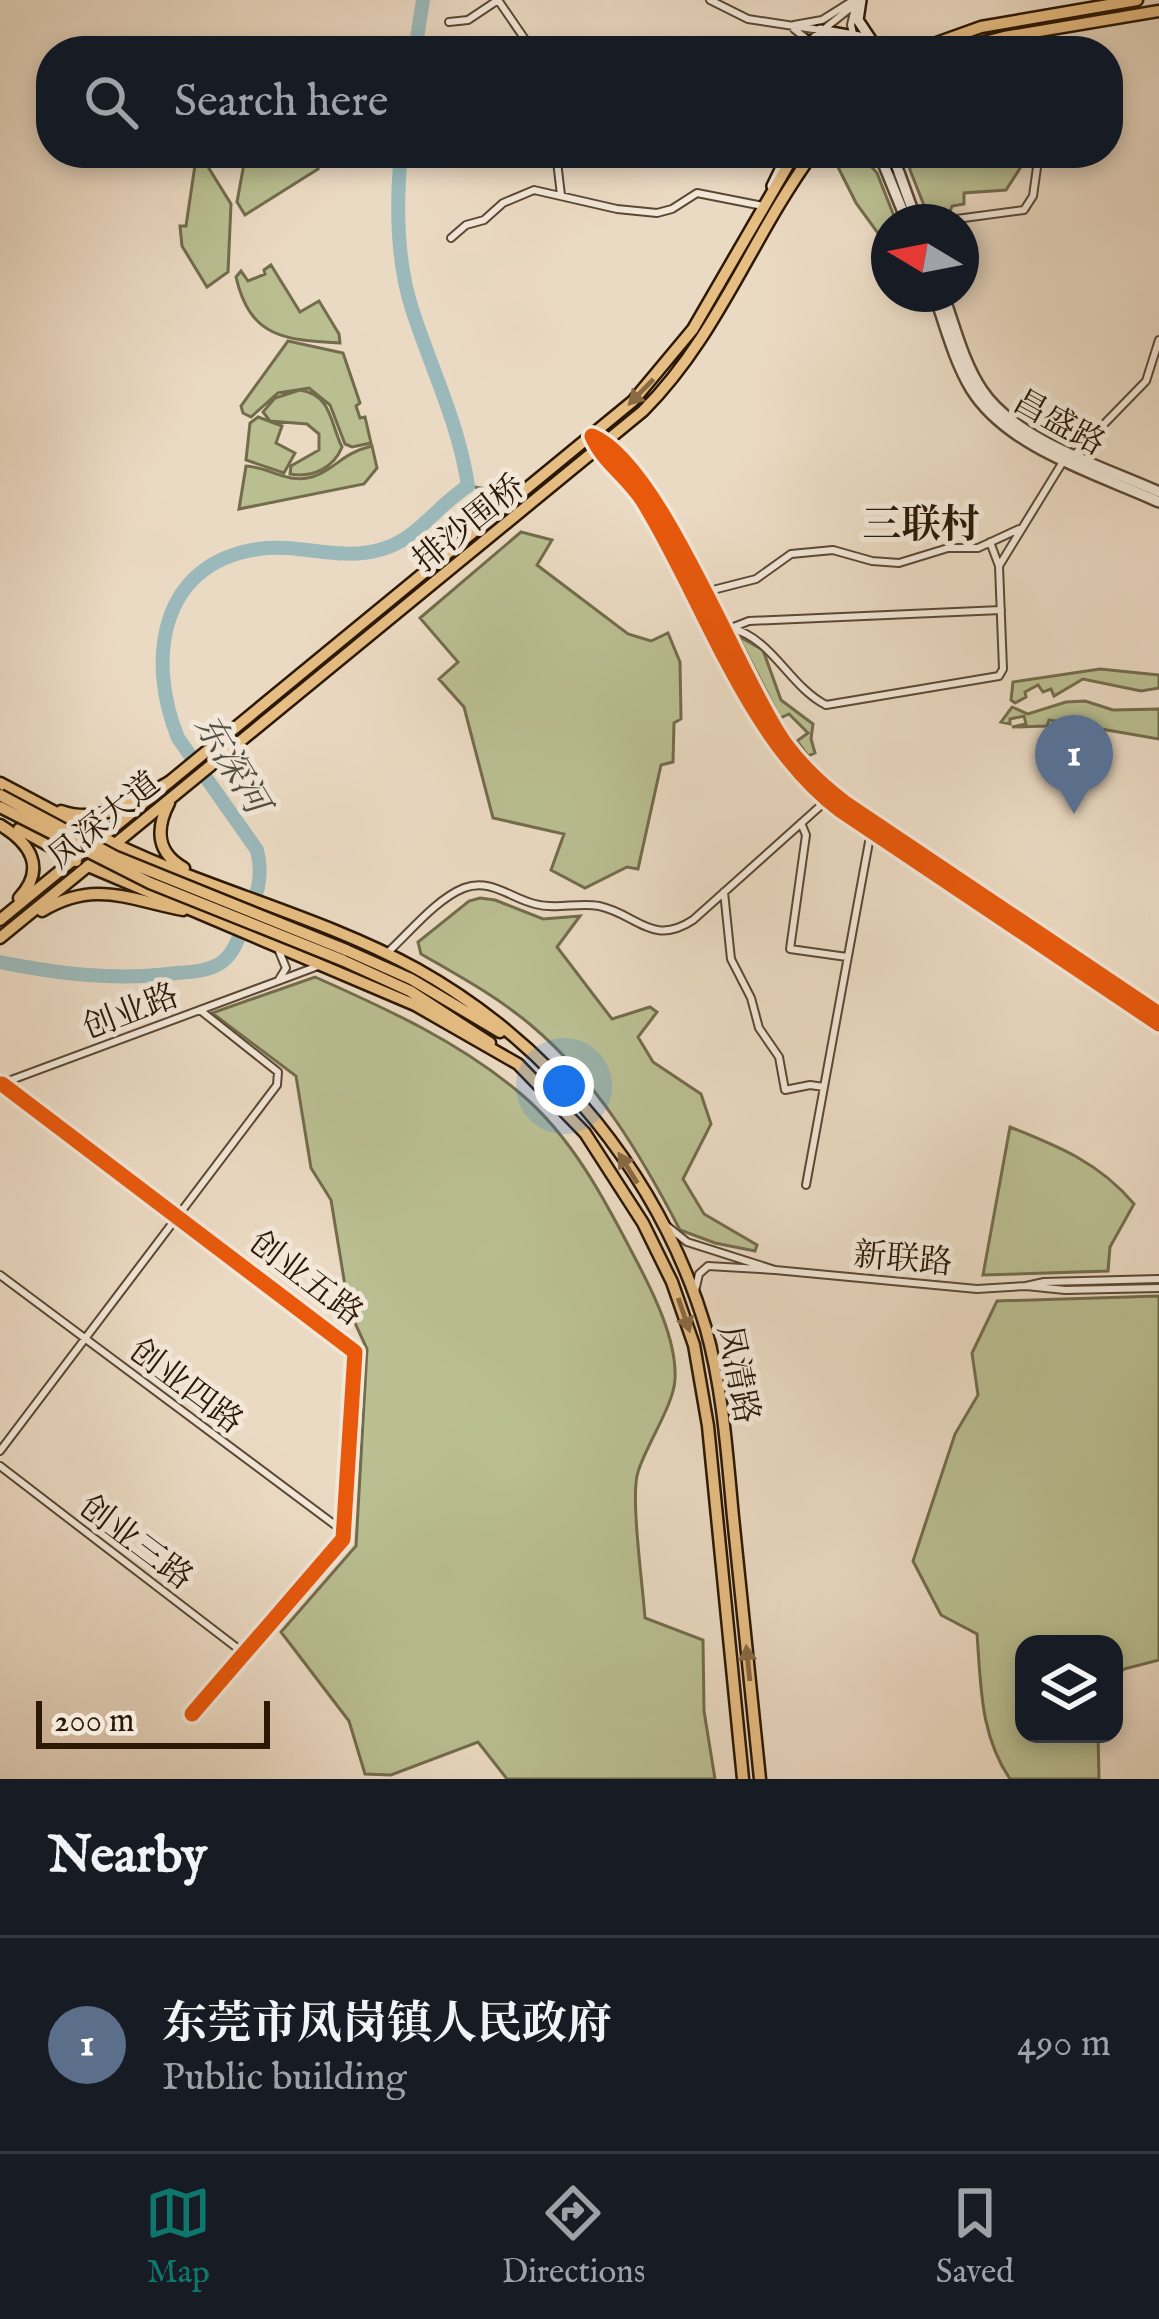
<!DOCTYPE html>
<html lang="en">
<head>
<meta charset="utf-8">
<style>
	body { margin:0; font-family:"IM FELL English","Noto Serif SC",serif; background:#20242c; color:#f1f3f6 }
	.controls { position:absolute; right:36px; bottom:36px; display:grid; overflow:hidden; border-radius:24px; box-shadow:0 6px 18px #0003 }
	.controls button { width:108px; height:108px; display:grid; place-items:center; padding:0; border:0; border-bottom:3px solid #363941; background:#171b24; color:#f1f3f6; font:60px sans-serif }
	.compass { position:absolute; left:871px; top:204px; width:108px; height:108px; border-radius:50%; background:#171b24; box-shadow:0 6px 18px #0003; rotate:280deg }
	.scale { position:absolute; left:36px; bottom:30px; width:234px; box-sizing:border-box; padding-left:12px; border:6px solid #2b1805; border-top:0; font-size:33px; line-height:42px; white-space:nowrap; color:#2b1805; -webkit-text-stroke:9px #f2e7d8; paint-order:stroke }
	.you { position:absolute; left:564px; top:1086px; width:42px; height:42px; margin:-30px; border:9px solid #fff; border-radius:50%; background:#1a73e8; box-shadow:0 0 0 18px #1a73e833 }
	.badge { display:grid; place-items:center; width:78px; height:78px; border-radius:50%; background:#0f766e; color:#fff; font-size:39px; font-weight:700 }
	.pin { position:absolute; translate:-50% -99px; filter:drop-shadow(0 3px 6px #0008) }
	.pin::after { content:''; position:absolute; top:63px; width:42px; height:36px; background:inherit; clip-path:polygon(0 0,100% 0,50% 100%) }
	.list { margin:0; padding:0; list-style:none }
	h2 { display:flex; justify-content:space-between; align-items:center; height:156px; margin:0; padding:0 48px; font-size:51px }
	h2 small { font-size:39px; font-weight:400; color:#9ea1a6 }
	.list li { display:grid; grid-template-columns:78px 1fr auto; gap:36px; align-items:center; box-sizing:border-box; height:216px; padding:0 48px; border-top:3px solid #363941 }
	.list b { display:block; font-size:45px; white-space:nowrap }
	.list p { margin:0; font-size:39px; white-space:nowrap; color:#9ea1a6 }
	.list em { font-size:39px; font-style:normal; color:#9ea1a6 }
	.icon { flex:none; width:66px; height:66px; fill:none; stroke:currentColor; stroke-width:2; stroke-linecap:round; stroke-linejoin:round }
	.map { position:relative; flex:none; width:1159px; height:1779px; overflow:hidden }
	.search { position:absolute; background:#171b24; box-shadow:0 6px 18px #0003; left:36px; right:36px; top:36px; height:132px; display:flex; align-items:center; gap:30px; box-sizing:border-box; padding:0 42px; border-radius:48px; color:#9ea1a6; font-size:45px }
	.sheet { height:372px; background:#171b24 }
	nav { display:flex; justify-content:space-around; align-items:center; box-sizing:border-box; height:168px; border-top:3px solid #363941; background:#171b24; font-size:33px; color:#9ea1a6 }
	nav a { display:grid; justify-items:center; gap:6px }
	nav .on { color:#0f766e }
	.map>svg:first-child { display:block }
	.green { fill:#babf92; stroke:#726c4c; stroke-width:3 }
	.lines { fill:none; stroke-linecap:round; stroke-linejoin:round }
	.stream { stroke:#6e7972; stroke-width:3 }
	.river { stroke:#9bb9bb; stroke-width:14 }
	.minor-casing { stroke:#5b4834; stroke-width:10 }
	.tertiary-casing { stroke:#5b4834; stroke-width:14 }
	.secondary-casing { stroke:#2b1805; stroke-width:14 }
	.primary-casing { stroke:#2b1805; stroke-width:15 }
	.trunk-casing { stroke:#2b1805; stroke-width:15 }
	.minor { stroke:#f2e7d8; stroke-width:6 }
	.tertiary { stroke:#f2e7d8; stroke-width:9 }
	.secondary { stroke:#f2e7d8; stroke-width:9 }
	.primary { stroke:#e6bd82; stroke-width:10 }
	.trunk { stroke:#e6bd82; stroke-width:10 }
	.primary-bridge-casing { stroke:#2b1805; stroke-width:15; stroke-linecap:butt }
	.primary-bridge { stroke:#e6bd82; stroke-width:10 }
	.cycleway-casing { stroke:#f2e7d8; stroke-width:22 }
	.cycleway { stroke:#e8590c; stroke-width:15 }
	.oneway { fill:#886a44 }
	.labels { text-anchor:middle; stroke-width:10; stroke-linejoin:round; paint-order:stroke }
	.street-label { font-size:33px; fill:#2b1805; stroke:#f2e7d8 }
	.water-label { font-size:36px; font-style:italic; fill:#525045; stroke:#f2e7d8 }
	.quarter-label { font-size:39px; font-weight:bold; fill:#2b1805; stroke:#f2e7d8 }
</style>
</head>
<body>
<div class="map">
<svg width="1159" height="1779" viewBox="0 0 1159 1779">
	<rect width="100%" height="100%" fill="#ebdac3"/>
	<filter id="stains"><feTurbulence type="fractalNoise" baseFrequency=".00167" numOctaves="4"/><feColorMatrix values="0 0 0 0 .2 0 0 0 0 .09 0 0 0 0 .02 0 0 0 .5 -.17"/></filter>
	<radialGradient id="worn" r=".72"><stop offset=".6" stop-color="#630" stop-opacity="0"/><stop offset="1" stop-color="#630" stop-opacity=".3"/></radialGradient>
	<path class="green" d="M246,153H308L318,169L245,215L237,202Z
		M840,153L862,156L877,173L894,216L880,236L856,203L833,157Z
		M908,153H1030L1006,190L964,193V204L952,206L948,217L929,218L910,170Z
		M200,154L231,204L228,272L207,287L182,246L180,226H186L195,165L188,163V159Z
		M271,265L300,312L319,301L339,334L340,343C285,340 250,338 236,277L241,271L248,281L265,274L264,270Z
		M288,341L343,353L360,403L356,406L360,418L365,417L371,443L352,447L345,444L330,405L309,388L278,393L251,417L243,413L241,406Z
		M300,390C332,395 330,423 342,447C334,468 312,478 290,474L291,466L319,450V434L307,424L270,421L263,412L275,398Z
		M258,417L282,426L276,443L295,453L284,473L246,460L250,423Z
		M372,446L377,468L364,484L239,509L246,466C269,467 287,484 312,477C334,471 341,453 372,446Z
		M521,532L552,540L537,565L628,634L651,641L668,633L680,662L681,719L674,723L673,762L661,765L638,869L627,867L585,888L551,870L564,834L493,818L464,707L439,679L458,662L420,618Z
		M738,636L763,650L781,700L813,724L811,739L815,753L808,756L797,741L808,733L789,714L780,718Z
		M1100,669L1159,675V688L1141,691L1083,679L1054,696L1051,689L1043,692L1038,685L1025,692L1026,697L1015,703L1011,700L1013,682Z
		M1085,701L1113,710L1159,709V739L1049,720L1047,726L1012,727L1026,724L1024,716L1010,719V724L1001,722L1012,707L1028,714L1066,702Z
		M480,898L495,900L543,919L580,916L557,947L612,1019L650,1007L657,1012L638,1037L653,1062L701,1094L711,1124L683,1179L704,1214L757,1245L755,1251L715,1243L680,1230C641,1155 597,1081 532,1026C498,997 459,976 421,954L418,942L469,901Z
		M315,977C387,1009 460,1042 521,1094C572,1137 605,1200 635,1258C653,1292 677,1340 675,1379C674,1405 646,1445 638,1472C630,1495 643,1587 645,1618L703,1640L704,1711L715,1779H507L478,1742L391,1775L365,1774L349,1721L281,1632L356,1546L367,1349L349,1310L331,1200L311,1168L296,1076L212,1013Z
		M1010,1127C1058,1146 1100,1163 1134,1204L1110,1247L1108,1271L983,1275Z
		M1159,1296V1660L1124,1669L1114,1678V1644H1024V1734H1098L1099,1779H1010C980,1735 981,1686 977,1634L941,1615L913,1561L955,1434L978,1395L972,1353L997,1301Z"/>
	<g class="lines">
		<path class="stream" d="M468,486L507,492"/>
		<path class="river" d="M415,51L423,0
			M0,962C61,974 115,981 177,973C193,972 209,971 222,962C235,952 239,936 245,922C257,895 264,878 257,850L178,738C146,659 160,563 258,549C299,543 339,561 379,550C418,540 435,507 468,486C459,424 431,368 412,309C396,259 396,205 401,153"/>
		<g class="minor-casing">
			<path id="minor" d="M498,0L533,51
				M710,0L748,19L820,30L841,51
				M855,8L851,25L857,51
				M449,22L468,20L498,0
				M794,25L822,20L854,0
				M794,29L822,51
				M1023,34L1026,51
				M809,41L858,2
				M556,153L561,195
				M934,222L1024,210L1033,196L1039,153
				M451,238L466,225L484,220L503,203L534,190L617,209L657,213L672,209L697,193L763,206
				M1075,454L1146,381L1159,340
				M990,542L999,566
				M705,592L756,579L791,554L833,550L872,561L899,563L948,548H978L1019,529
				M731,628C773,639 789,686 826,705L999,676L1003,669L999,566L1064,460
				M731,628L749,621L1001,610
				M801,823L806,835L790,949L847,957
				M724,892L731,959L751,998L759,1028L779,1057L785,1090L810,1085L824,1087
				M279,951L286,968L278,981L318,966
				M386,954C409,933 436,899 464,888C491,878 510,898 535,904C556,910 578,902 599,906C637,914 652,947 693,920L827,800
				M3,1083L278,981
				M2,1084L355,1352L343,1539L192,1714
				M806,1185L871,831
				M667,1226L687,1242L775,1270L708,1266L699,1274L695,1291
				M775,1270L977,1289L1026,1286
				M0,1275L343,1531
				M1159,1279L1044,1282L1026,1286L1065,1290L1159,1288
				M0,1451L277,1085L278,1072L200,1010
				M0,1466L245,1654"/>
		</g>
		<g class="tertiary-casing">
			<path id="tertiary" d="M879,153L907,222
				M892,153L917,222
				M934,294C945,325 954,361 971,389C1007,448 1098,474 1159,502
				M943,294C955,326 963,362 982,390C1016,441 1104,467 1159,492
				M1159,1014L845,803C823,786 803,768 786,745C739,679 660,463 592,436C603,462 628,477 643,501C704,600 747,740 840,810L1159,1024"/>
		</g>
		<g class="secondary-casing">
			<path id="secondary" d="M861,0L858,20L872,41
				M820,30L859,37L892,50L918,46
				M809,41L812,51
				M876,153L881,159
				M897,153V167
				M772,186L788,153"/>
		</g>
		<g class="primary-casing">
			<path id="primary" d="M914,51L981,27L1137,0
				M949,51L1004,37L1159,11
				M169,803C155,830 157,853 184,868
				M101,838L633,401L693,329L795,153
				M88,866L415,1005L518,1064L585,1133L643,1223L672,1282L694,1345L708,1426L743,1779
				M346,950L411,979L500,1032
				M342,960L410,991L490,1043
				M760,1779C751,1692 742,1604 733,1517C727,1454 723,1390 706,1329C661,1178 553,1045 417,969C322,917 213,891 115,844L643,411C718,336 751,238 813,153"/>
		</g>
		<g class="trunk-casing">
			<path id="trunk" d="M0,783L115,844L0,938
				M61,811C101,825 135,801 169,782
				M0,825C30,843 47,868 19,898
				M19,829L76,861
				M42,911C95,879 129,900 183,910
				M0,920L89,847"/>
		</g>
		<use href="#minor" class="minor"/>
		<use href="#tertiary" class="tertiary"/>
		<use href="#secondary" class="secondary"/>
		<use href="#primary" class="primary"/>
		<use href="#trunk" class="trunk"/>
		<g class="primary-bridge-casing">
			<path id="primary-bridge" d="M0,795L116,857L346,950
				M0,807L150,883L342,960"/>
		</g>
		<use href="#primary-bridge" class="primary-bridge"/>
		<g class="cycleway-casing">
			<path id="cycleway" d="M1159,1014L845,803C823,786 803,768 786,745C739,679 660,463 592,436C603,462 628,477 643,501C704,600 747,740 840,810L1159,1024
				M2,1084L355,1352L343,1539L192,1714"/>
		</g>
		<use href="#cycleway" class="cycleway"/>
	</g>
	<defs><path id="oneway-solid" d="M-6-.8H1V-3.2L6.5 0L1 3.2V.8H-6Z" transform="scale(3)"/></defs>
	<g class="oneway">
		<use href="#oneway-solid" transform="translate(641 392) rotate(134)"/>
		<use href="#oneway-solid" transform="translate(628 1168) rotate(-122)"/>
		<use href="#oneway-solid" transform="translate(684 1315) rotate(71)"/>
		<use href="#oneway-solid" transform="translate(748 1663) rotate(-96)"/>
	</g>
	<g class="labels">
		<g class="street-label">
			<text transform="translate(1060 421) rotate(29)" y="12">昌盛路</text>
			<text transform="translate(468 522) rotate(-39)" y="12">排沙围桥</text>
			<text transform="translate(103 819) rotate(-39)" y="12">凤深大道</text>
			<text transform="translate(130 1010) rotate(-21)" y="12">创业路</text>
			<text transform="translate(903 1257) rotate(5)" y="12">新联路</text>
			<text transform="translate(307 1277) rotate(37)" y="12">创业五路</text>
			<text transform="translate(740 1374) rotate(79)" y="12">凤清路</text>
			<text transform="translate(187 1385) rotate(37)" y="12">创业四路</text>
			<text transform="translate(137 1541) rotate(37)" y="12">创业三路</text>
		</g>
		<g class="water-label">
			<text transform="translate(233 763) rotate(59)" y="13">东深河</text>
		</g>
		<g class="quarter-label">
			<text x="921" y="537">三联村</text>
		</g>
	</g>
	<rect width="100%" height="100%" filter="url(#stains)"/>
	<rect width="100%" height="100%" fill="url(#worn)"/>
</svg>
<div class="controls">
<button><svg class="icon" aria-label="layers" viewBox="0 0 24 24"><path d="M12 4l9 5-9 5-9-5zM3 14l9 5 9-5"/></svg></button>
</div>
<svg class="compass" viewBox="-18 -18 36 36"><path d="M0-13l5 13h-10z" fill="#e53935"/><path d="M0 13l5-13h-10z" fill="#9ea1a6"/></svg>
<div class="scale">200 m</div>
<div class="you"></div>
<div class="pin badge" style="left:1074px;top:814px;background:#5c6f8a">1</div>
<div class="search"><svg class="icon" aria-label="search" viewBox="0 0 24 24"><circle cx="10" cy="10" r="6"/><path d="M15 15l6 6"/></svg>Search here</div>
</div>
<section class="sheet">
<h2>Nearby<small></small></h2>
<ul class="list">
<li><span class="badge" style="background:#5c6f8a">1</span><div><b>东莞市凤岗镇人民政府</b><p>Public building</p></div><em>490 m</em></li>
</ul>
</section>
<nav>
<a class="on"><svg class="icon" aria-label="map" viewBox="0 0 24 24"><path d="M3 6l6-2 6 2 6-2v14l-6 2-6-2-6 2zM9 4v14M15 6v14"/></svg>Map</a>
<a><svg class="icon" aria-label="directions" viewBox="0 0 24 24"><path d="M12 3l9 9-9 9-9-9zM9 14v-3h6M13 9l2 2-2 2"/></svg>Directions</a>
<a><svg class="icon" aria-label="saved" viewBox="0 0 24 24"><path d="M7 4h10v16l-5-4-5 4z"/></svg>Saved</a>
</nav>
</body>
</html>
